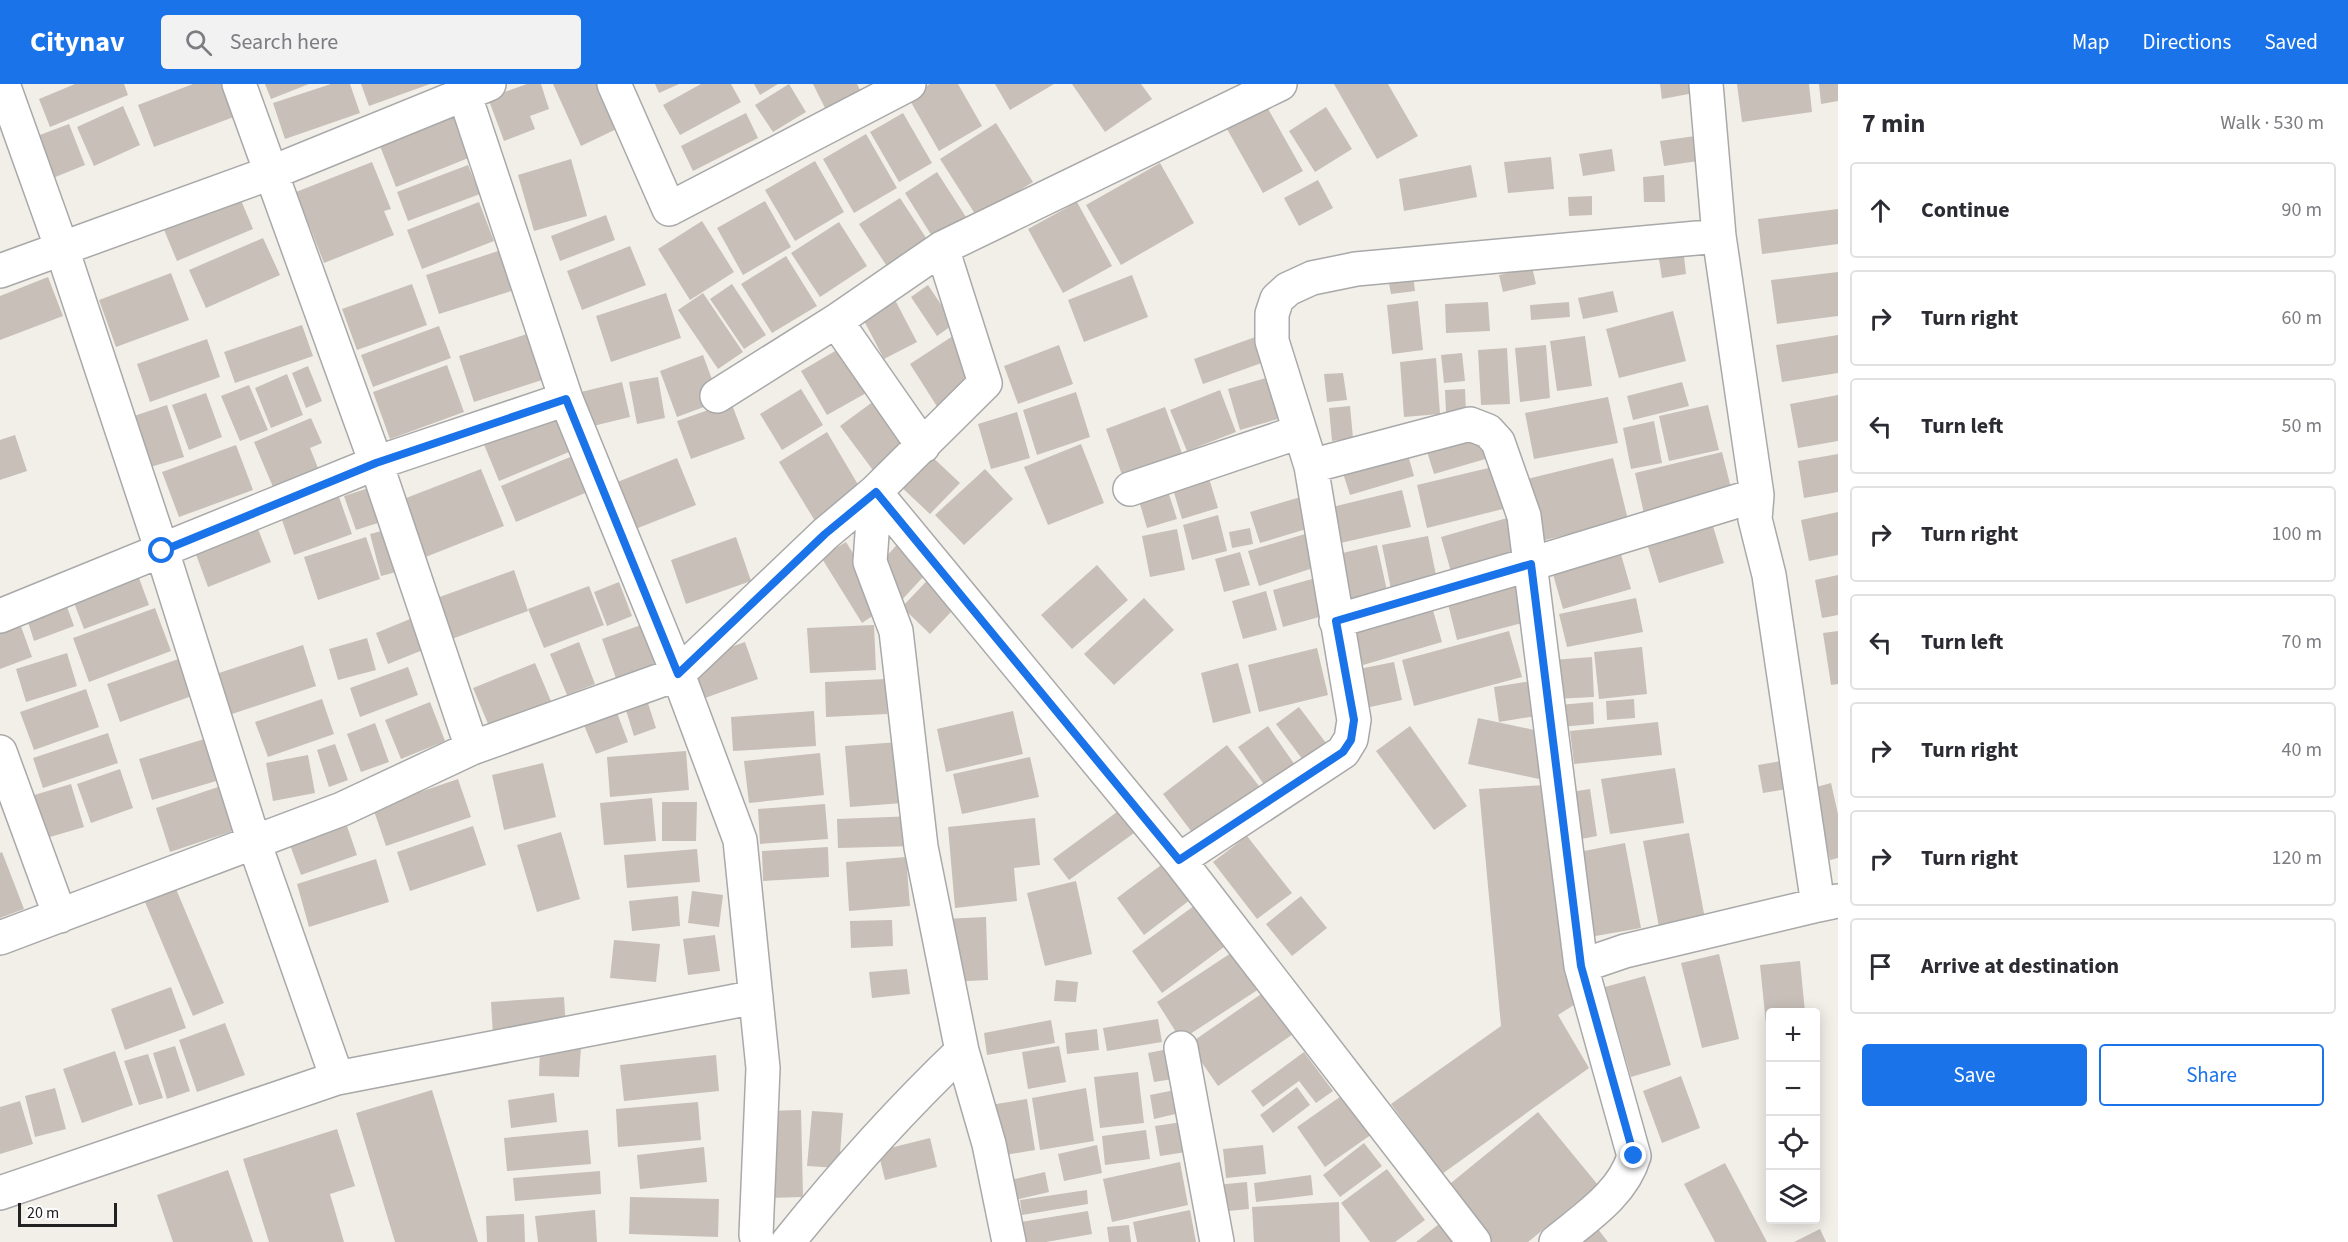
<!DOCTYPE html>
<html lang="en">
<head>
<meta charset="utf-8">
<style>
	body { margin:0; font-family:"Source Sans 3",sans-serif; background:#f2f2f3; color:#2b2b33 }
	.controls { position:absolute; right:18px; bottom:18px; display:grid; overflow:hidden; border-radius:6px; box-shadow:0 3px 15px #0003 }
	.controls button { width:54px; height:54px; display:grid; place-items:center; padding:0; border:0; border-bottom:2px solid #e1e1e2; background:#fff; color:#2b2b33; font:30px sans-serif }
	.scale { position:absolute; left:18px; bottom:15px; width:99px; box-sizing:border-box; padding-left:6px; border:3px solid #222; border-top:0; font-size:16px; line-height:21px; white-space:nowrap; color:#222; -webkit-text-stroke:4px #fff; paint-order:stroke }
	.stop { position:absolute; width:18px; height:18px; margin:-14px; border:4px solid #1a73e8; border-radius:50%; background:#fff }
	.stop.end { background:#1a73e8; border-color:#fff; box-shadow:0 2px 6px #0008 }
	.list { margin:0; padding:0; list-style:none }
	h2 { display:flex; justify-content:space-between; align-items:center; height:78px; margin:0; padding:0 24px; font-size:26px }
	h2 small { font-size:20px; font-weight:400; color:#7c7c81 }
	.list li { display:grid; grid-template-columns:39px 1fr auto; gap:18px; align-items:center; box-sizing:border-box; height:96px; margin:0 12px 12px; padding:0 12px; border:2px solid #e1e1e2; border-radius:6px }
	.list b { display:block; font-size:22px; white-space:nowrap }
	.list em { font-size:20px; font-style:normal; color:#7c7c81 }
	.actions { display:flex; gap:12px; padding:18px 24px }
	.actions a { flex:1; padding:14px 0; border:2px solid #1a73e8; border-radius:6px; text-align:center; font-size:21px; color:#1a73e8 }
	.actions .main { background:#1a73e8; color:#fff }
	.icon { flex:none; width:33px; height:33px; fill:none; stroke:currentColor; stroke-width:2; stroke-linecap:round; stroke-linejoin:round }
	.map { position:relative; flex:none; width:1838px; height:1158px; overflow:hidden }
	header { display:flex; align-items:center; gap:36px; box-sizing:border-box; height:84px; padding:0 30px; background:#1a73e8; color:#fff }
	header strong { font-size:28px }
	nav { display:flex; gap:33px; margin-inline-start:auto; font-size:21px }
	.search { width:420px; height:54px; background:#f2f2f3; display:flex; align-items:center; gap:15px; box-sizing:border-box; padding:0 21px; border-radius:6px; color:#7c7c81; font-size:22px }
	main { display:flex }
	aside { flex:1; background:#fff }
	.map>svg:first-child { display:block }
	.building { fill:#c7bfb8 }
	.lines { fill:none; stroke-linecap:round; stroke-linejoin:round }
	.minor-casing { stroke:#a9a9a9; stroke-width:36 }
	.minor { stroke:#fff; stroke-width:33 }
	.route { stroke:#1a73e8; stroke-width:8 }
</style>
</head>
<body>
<header>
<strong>Citynav</strong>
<div class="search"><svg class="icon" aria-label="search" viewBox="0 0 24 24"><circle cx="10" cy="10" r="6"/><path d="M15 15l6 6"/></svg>Search here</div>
<nav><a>Map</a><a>Directions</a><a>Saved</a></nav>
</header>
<main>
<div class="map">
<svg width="1838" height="1158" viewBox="0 0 1838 1158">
	<rect width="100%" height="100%" fill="#f2efe9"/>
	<path class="building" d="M75,0H124L128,11L50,43L39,15Z
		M193,0H227L239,31L154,63L138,21Z
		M265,0H309L271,15Z
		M331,0H350L360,29L285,55L273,19Z
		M361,0H430L369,22Z
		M527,0H541L549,25L530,32L535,45L504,57L488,14Z
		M553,0H611L629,39L581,62Z
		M655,0H679L659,9Z
		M701,0H731L741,18L680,51L663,21Z
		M754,0H778L760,11Z
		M789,0L806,28L773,48L755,21Z
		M813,0H857L861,8L826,26Z
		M930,0H958L982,42L939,67L908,13Z
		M995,0H1054L1010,26Z
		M1072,0H1141L1152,15L1105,48Z
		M1334,0H1388L1418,52L1377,75Z
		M1660,0H1693L1694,9L1662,15Z
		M1737,0H1809L1812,28L1742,38Z
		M1819,0H1838V17L1821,20Z
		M123,22L140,61L94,82L77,43Z
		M1267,23L1303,87L1263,109L1227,45Z
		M1326,23L1352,65L1315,88L1289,47Z
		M746,29L758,54L693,87L681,62Z
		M903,29L932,79L899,98L870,48Z
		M461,30L471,73L396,103L380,62Z
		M996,39L1033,98L977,133L940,75Z
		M69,40L85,81L53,94L37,52Z
		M866,50L897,104L854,129L823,75Z
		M1695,52L1698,77L1664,82L1660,57Z
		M1612,65L1615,87L1583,92L1579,70Z
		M1551,73L1554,105L1508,109L1504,78Z
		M571,75L587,132L534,147L518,91Z
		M815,77L844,128L795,157L765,106Z
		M372,78L391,125L384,127L394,151L324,179L296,108Z
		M1160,79L1194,139L1121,181L1086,121Z
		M468,81L480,110L408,137L397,108Z
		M1471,81L1477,113L1404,127L1399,95Z
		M937,88L973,144L940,165L905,109Z
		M1664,91L1665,118H1644L1643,93Z
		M1318,96L1333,124L1299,142L1284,114Z
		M238,109L253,145L177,177L162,141Z
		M1592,112V131L1569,132L1568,113Z
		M900,114L934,166L894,193L859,140Z
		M765,117L791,163L743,191L717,144Z
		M479,118L494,157L422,185L407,146Z
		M1077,118L1112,182L1063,209L1028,145Z
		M1838,125V160L1762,170L1758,135Z
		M606,131L615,156L560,177L551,152Z
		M702,137L734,188L690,216L658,165Z
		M839,138L867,182L820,213L791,169Z
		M263,154L280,191L206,224L189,186Z
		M630,162L646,201L582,226L567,187Z
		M507,164L521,204L439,230L426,191Z
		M786,172L817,222L772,249L741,200Z
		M1684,172L1686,190L1662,194L1659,175Z
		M1532,183L1536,200L1503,208L1499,191Z
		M1838,188V232L1777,240L1771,196Z
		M171,189L189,236L116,263L99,216Z
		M1132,191L1148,233L1084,258L1068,216Z
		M1413,191L1415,207L1391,210L1388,194Z
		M48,193L63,232L0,256V212Z
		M412,200L427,241L357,266L342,225Z
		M732,200L766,251L744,265L710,215Z
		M928,201L954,240L937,252L911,213Z
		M1613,207L1618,228L1583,235L1578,214Z
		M666,209L681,254L611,278L596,232Z
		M703,209L743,268L718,285L678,226Z
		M894,214L917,258L884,275L861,231Z
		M1418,217L1423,266L1392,270L1387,221Z
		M1488,218L1490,247L1446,249L1445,220Z
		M1569,218L1570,233L1531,236L1530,221Z
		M1673,227L1686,277L1619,294L1606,245Z
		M302,241L313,272L235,299L224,268Z
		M439,242L451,274L373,303L361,271Z
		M962,246L990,290L938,324L910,280Z
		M1272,247L1281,272L1203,300L1194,275Z
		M527,250L542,296L474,318L459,272Z
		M1838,251V289L1782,298L1776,261Z
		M1585,252L1592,302L1557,307L1550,257Z
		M207,255L220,293L150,318L137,280Z
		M1059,261L1073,300L1018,320L1004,282Z
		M1546,261L1550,314L1520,318L1515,264Z
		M842,263L868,308L827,331L801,287Z
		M1507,264L1510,320L1481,321L1478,266Z
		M1462,269L1465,297L1444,299L1441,271Z
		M703,271L720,317L677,333L660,287Z
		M1436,274L1440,330L1404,333L1400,278Z
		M447,281L464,328L390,355L373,308Z
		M308,282L322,317L306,324L292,289Z
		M1343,289L1347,316L1327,318L1324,290Z
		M287,290L303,331L271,344L255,304Z
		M1280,290L1292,331L1240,346L1228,305Z
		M658,293L665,334L637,340L629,298Z
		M622,298L630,333L589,343L581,308Z
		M1682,298L1689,322L1633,336L1627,312Z
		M249,301L268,346L240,357L221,312Z
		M801,305L823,341L782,366L760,330Z
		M1465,305L1466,329H1446L1445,306Z
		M1220,306L1236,348L1187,367L1170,326Z
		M1076,308L1090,353L1037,371L1023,326Z
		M206,309L222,353L189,366L172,321Z
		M882,311L920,363L878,393L840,342Z
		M1838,311V357L1798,364L1790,320Z
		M1608,313L1618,359L1534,375L1525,329Z
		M731,318L745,355L691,375L677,337Z
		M167,321L184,373L147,384L131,333Z
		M1708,321L1719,366L1669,377L1659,332Z
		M1350,322L1353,354L1332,357L1329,324Z
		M1165,323L1183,372L1123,394L1106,345Z
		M553,328L569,368L499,397L483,358Z
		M1017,328L1030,374L991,385L978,340Z
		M311,334L322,359L310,364L318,384L273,403L254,358Z
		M1654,337L1662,379L1631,385L1623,344Z
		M1498,340L1506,369L1434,390L1425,361Z
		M827,348L863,409L815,437L779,378Z
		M15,351L27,387L0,396V356Z
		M1081,360L1104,419L1048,441L1024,383Z
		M236,361L253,406L179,433L162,388Z
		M1406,364L1414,392L1350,411L1341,383Z
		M582,368L597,404L516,438L501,402Z
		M927,368L960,399L930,430L897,399Z
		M1722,368L1732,408L1644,430L1635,389Z
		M1838,370V408L1804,414L1798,377Z
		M677,374L696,421L633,446L615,399Z
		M1613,374L1628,436L1541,457L1527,395Z
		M1501,381L1511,423L1427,444L1417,401Z
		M481,385L504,442L423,474L401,416Z
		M985,385L1013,415L964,461L935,431Z
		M1208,391L1218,424L1182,435L1172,402Z
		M1166,401L1177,435L1147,444L1137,410Z
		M369,404L381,438L356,446L344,412Z
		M1402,406L1411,443L1336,460L1328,424Z
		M1304,412L1313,443L1260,459L1250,428Z
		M339,413L352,450L294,471L281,433Z
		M1838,428V471L1809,477L1801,436Z
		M1218,431L1227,467L1192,476L1183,441Z
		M1514,432L1526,478L1454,498L1441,453Z
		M256,440L271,478L208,503L194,465Z
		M1713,442L1724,479L1659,499L1648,463Z
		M1250,444L1253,460L1232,464L1229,448Z
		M389,445L400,487L381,492L370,450Z
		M1177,445L1185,486L1150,493L1142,452Z
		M1305,450L1316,483L1259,502L1248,467Z
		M906,451L936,479L899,519L869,491Z
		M1428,452L1437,496L1391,505L1382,461Z
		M366,453L380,495L318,516L304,473Z
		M736,453L751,497L686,520L671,476Z
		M846,458L886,523L862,539L821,473Z
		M1377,461L1387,507L1344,517L1334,471Z
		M1620,467L1631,505L1563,525L1552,487Z
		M1240,468L1250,501L1224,508L1215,475Z
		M1097,481L1128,516L1072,565L1041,531Z
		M941,482L969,509L930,550L902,523Z
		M136,486L149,521L84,545L71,511Z
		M514,486L528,527L449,556L434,515Z
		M1838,491V531L1822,534L1815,496Z
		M1319,493L1330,530L1283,543L1273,506Z
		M619,498L632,532L607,542L594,508Z
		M1520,500L1530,537L1457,556L1448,520Z
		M589,502L604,541L544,564L528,525Z
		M1266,507L1277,546L1243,555L1232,517Z
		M1144,514L1174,546L1114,601L1084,570Z
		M1636,514L1643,548L1567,563L1559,530Z
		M1431,519L1442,558L1363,581L1352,542Z
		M66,520L74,542L34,557L27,535Z
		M155,524L171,567L89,598L73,554Z
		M415,533L428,564L388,580L376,549Z
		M18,534L32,573L0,585V540Z
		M641,541L657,586L618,600L602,555Z
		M874,541L876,586L810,589L807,544Z
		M1509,547L1522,593L1414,622L1402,576Z
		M1838,547V600L1831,601L1823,549Z
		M367,554L376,586L338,596L329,565Z
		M579,558L595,600L567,611L550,570Z
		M745,558L758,595L705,614L692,577Z
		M303,561L316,602L229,631L216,590Z
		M1642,563L1647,610L1599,615L1594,568Z
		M1317,564L1328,611L1259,628L1248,581Z
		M67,569L77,602L26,618L16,585Z
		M187,572L200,609L120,638L107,600Z
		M1592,573L1594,613L1554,615L1552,576Z
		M1394,578L1402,616L1361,625L1354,586Z
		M535,579L553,622L491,647L473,604Z
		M1238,579L1251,629L1213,639L1201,589Z
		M408,583L418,611L360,633L350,604Z
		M886,595L887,630L826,633L825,598Z
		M1531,597L1536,632L1499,638L1494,603Z
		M86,605L99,643L34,666L20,628Z
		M646,613L656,644L634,652L624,620Z
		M322,615L334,650L268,673L255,638Z
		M1634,615L1635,634L1607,636L1606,617Z
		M430,618L445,657L401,675L385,636Z
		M1593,618L1594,640L1560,643L1559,621Z
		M1299,623L1326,659L1303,676L1276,640Z
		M616,626L628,658L596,670L583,639Z
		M814,627L816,662L733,667L731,633Z
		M1013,627L1023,670L946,688L937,645Z
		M1478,634L1549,649L1539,695L1468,680Z
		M1658,638L1662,671L1574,680L1570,647Z
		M375,639L389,678L361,688L347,650Z
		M1268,642L1295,681L1265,702L1238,663Z
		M1410,642L1467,722L1434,746L1376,667Z
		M108,649L118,679L43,704L33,674Z
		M211,653L223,695L152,716L139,675Z
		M899,658L903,719L850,723L845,662Z
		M335,660L348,696L329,703L317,666Z
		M1227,661L1259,702L1194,751L1163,710Z
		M686,667L689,706L610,713L607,673Z
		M820,669L824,711L749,719L744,677Z
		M308,671L315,709L273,717L266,679Z
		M1030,673L1039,713L962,730L953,690Z
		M1806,673L1811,701L1763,709L1758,681Z
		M543,679L556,733L504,746L492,691Z
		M1675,684L1684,739L1610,750L1601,695Z
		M120,685L133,724L91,739L77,700Z
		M458,695L471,733L386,762L373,724Z
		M1831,699L1838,730V774L1830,776L1813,704Z
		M71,700L84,743L43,755L31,712Z
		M1546,701L1585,914L1558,931L1589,984L1442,1090L1391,1020L1501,942L1479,705Z
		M218,703L233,747L170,768L156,724Z
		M1590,705L1597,752L1571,757L1564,709Z
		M652,714L656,757L604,761L600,719Z
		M1132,717L1148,739L1069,796L1053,775Z
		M662,718H697L696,757H662Z
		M825,720L828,755L760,760L758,725Z
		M915,732L916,762L838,764L837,735Z
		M1035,734L1040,781L1014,784L1017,817L955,824L948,743Z
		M347,742L357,771L301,791L290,761Z
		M473,742L486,781L410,807L397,768Z
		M561,748L580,815L537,828L517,761Z
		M1689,749L1705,835L1659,843L1643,757Z
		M1247,752L1292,809L1257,835L1213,778Z
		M1625,759L1641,844L1590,853L1574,769Z
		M828,763L829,793L763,797L762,767Z
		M697,765L700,798L627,804L624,771Z
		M1180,767L1207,803L1144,851L1117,814Z
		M2,768L24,825L0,834V769Z
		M906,773L910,822L849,827L846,778Z
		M376,775L389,818L309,843L297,800Z
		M1076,797L1092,870L1045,882L1027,809Z
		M176,805L224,919L193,932L145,818Z
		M692,807L723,811L719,843L688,839Z
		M678,812L680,842L632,847L629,817Z
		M1301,812L1327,844L1292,872L1266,840Z
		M1198,819L1228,860L1162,909L1132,867Z
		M986,833L988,896L947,898L944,835Z
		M892,836L893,862L851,864L850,837Z
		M715,851L720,887L688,891L683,855Z
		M614,856L660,860L656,898L610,894Z
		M1237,865L1262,903L1181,956L1157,918Z
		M1719,870L1739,955L1702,964L1681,879Z
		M1800,877L1805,928H1770V960H1768L1760,881Z
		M907,885L910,910L872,914L869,888Z
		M1645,892L1671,981L1631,993L1605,903Z
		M1056,896L1078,898L1076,918L1054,917Z
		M171,903L186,944L125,966L111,925Z
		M1267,906L1296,948L1218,1002L1189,960Z
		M564,913L566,946L493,951L491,918Z
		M1158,935L1162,958L1107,967L1103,944Z
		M1051,936L1055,959L987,971L984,949Z
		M225,939L245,991L197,1008L179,956Z
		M1097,945L1099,966L1067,970L1065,949Z
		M540,961L581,962L579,993L539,992Z
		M175,962L190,1007L167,1015L153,969Z
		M1059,962L1066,998L1028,1005L1022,968Z
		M1173,964L1179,994L1154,998L1148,969Z
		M115,967L133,1021L82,1039L63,985Z
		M1304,968L1333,1007L1316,1019L1299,997L1263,1023L1251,1007Z
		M148,970L163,1014L139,1021L124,977Z
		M716,971L719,1007L624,1017L620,981Z
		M1138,988L1144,1039L1100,1044L1094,993Z
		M1681,992L1700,1044L1662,1059L1643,1007Z
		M1297,1003L1310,1021L1273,1049L1260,1031Z
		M55,1004L66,1045L35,1053L25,1012Z
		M1086,1004L1094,1057L1040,1066L1032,1014Z
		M1180,1005L1184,1028L1154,1035L1150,1011Z
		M432,1006L478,1158H395L356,1029Z
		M1347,1008L1375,1048L1325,1083L1297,1043Z
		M554,1009L557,1038L511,1044L508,1016Z
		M1027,1015L1035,1066L999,1072L990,1021Z
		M20,1017L33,1060L0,1070V1023Z
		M698,1018L701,1056L618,1063L616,1025Z
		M801,1026L803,1113L768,1114L766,1027Z
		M812,1027L843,1029L839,1084L807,1082Z
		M1538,1028L1598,1101L1528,1158H1491L1446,1103Z
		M1189,1037L1193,1067L1160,1072L1155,1042Z
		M337,1045L355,1102L330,1110L344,1158H269L243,1075Z
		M588,1046L591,1080L507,1087L504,1054Z
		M1146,1046L1150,1075L1105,1081L1102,1052Z
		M930,1054L937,1083L885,1096L878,1067Z
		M1364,1059L1382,1082L1340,1113L1323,1091Z
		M1097,1061L1102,1089L1064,1097L1058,1070Z
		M1263,1061L1266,1090L1226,1094L1223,1065Z
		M704,1063L707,1098L640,1105L637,1071Z
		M1180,1078L1188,1121L1112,1138L1103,1095Z
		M1725,1079L1767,1158H1715L1684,1100Z
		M1387,1085L1425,1136L1395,1158H1370L1341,1119Z
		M228,1086L253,1158H173L157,1111Z
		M600,1087L601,1110L515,1117L513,1094Z
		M1045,1088L1049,1108L1015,1116L1011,1096Z
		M1311,1091L1313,1111L1256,1118L1254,1099Z
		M1247,1098L1249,1125L1218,1128L1216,1101Z
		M1087,1106L1088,1120L1022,1131L1020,1116Z
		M630,1113L719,1115L718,1153L629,1150Z
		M1339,1118L1340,1158H1254L1252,1123Z
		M595,1126L597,1158H538L535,1132Z
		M1190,1126L1196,1158H1137L1133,1138Z
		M1088,1127L1092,1150L1046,1158H1025L1021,1138Z
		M524,1130L525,1158H487L486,1132Z
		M1439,1140L1453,1158H1416Z
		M1594,1140L1608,1158H1572Z
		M1129,1141L1131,1158H1109L1107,1143Z
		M1820,1145L1826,1158H1794Z"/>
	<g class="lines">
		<g class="minor-casing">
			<path id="minor" d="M3,0L62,165L162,467L254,758L337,994
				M239,0L376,379L566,315L461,0
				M614,0L669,125L909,0
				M1706,0L1719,152
				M942,164L985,299L875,408L1179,776L1474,1158
				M0,187L273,88L489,0
				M836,237L923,362
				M717,312L836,237L942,164L1280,0
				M1130,405L1299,348
				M0,532L376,379L472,664L342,725L0,854
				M1336,537L1531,480L1757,411
				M472,664L678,590L566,315
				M0,668L60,832
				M1179,776L1343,668L1351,655L1354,636L1311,382
				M1818,821L1769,491L1755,435L1757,411L1719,152L1356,185L1312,194L1288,205L1277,215L1272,230V257L1311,382L1470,340L1488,347L1498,358L1524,432L1581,882L1625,867L1818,821L1838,817
				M1181,964L1217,1158
				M962,967L989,1060L1009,1158
				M0,1109L337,994L756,913
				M758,1158L756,1151L763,984L740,756L678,590L825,450L875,408
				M788,1158C842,1091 899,1027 962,967L921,763L896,547L870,478L875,408
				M1556,1158C1585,1134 1623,1110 1634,1072L1581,882"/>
		</g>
		<use href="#minor" class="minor"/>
	</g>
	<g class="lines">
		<path class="route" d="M162,467L376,379L566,315L678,590L825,450L876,408L1179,776L1343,668L1351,656L1354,636L1336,537L1531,480L1581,882L1634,1072"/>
	</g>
</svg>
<div class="controls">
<button>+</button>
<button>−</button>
<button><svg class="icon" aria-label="locate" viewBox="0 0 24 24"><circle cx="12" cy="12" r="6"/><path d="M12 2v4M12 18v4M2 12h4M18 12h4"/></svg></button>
<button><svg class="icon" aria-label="layers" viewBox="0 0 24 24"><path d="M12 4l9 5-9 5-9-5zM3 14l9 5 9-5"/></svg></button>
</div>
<div class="scale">20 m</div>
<div class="stop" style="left:162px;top:467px"></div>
<div class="stop end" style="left:1634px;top:1072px"></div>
</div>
<aside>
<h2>7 min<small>Walk · 530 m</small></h2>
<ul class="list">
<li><svg class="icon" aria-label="ahead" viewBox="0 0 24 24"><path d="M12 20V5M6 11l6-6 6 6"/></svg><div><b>Continue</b></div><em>90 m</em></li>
<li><svg class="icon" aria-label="right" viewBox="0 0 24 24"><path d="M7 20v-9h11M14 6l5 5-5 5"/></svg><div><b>Turn right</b></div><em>60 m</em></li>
<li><svg class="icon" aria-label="left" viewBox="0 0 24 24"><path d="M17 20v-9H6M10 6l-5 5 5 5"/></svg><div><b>Turn left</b></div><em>50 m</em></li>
<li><svg class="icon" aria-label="right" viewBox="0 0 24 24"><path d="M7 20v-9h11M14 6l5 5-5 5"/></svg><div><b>Turn right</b></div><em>100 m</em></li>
<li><svg class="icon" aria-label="left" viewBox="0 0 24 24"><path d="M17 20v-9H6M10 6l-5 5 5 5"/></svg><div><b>Turn left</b></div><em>70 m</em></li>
<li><svg class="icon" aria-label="right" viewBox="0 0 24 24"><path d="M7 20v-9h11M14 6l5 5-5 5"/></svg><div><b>Turn right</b></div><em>40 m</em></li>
<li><svg class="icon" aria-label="right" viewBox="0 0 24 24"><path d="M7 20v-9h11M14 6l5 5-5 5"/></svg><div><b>Turn right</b></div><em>120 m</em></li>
<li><svg class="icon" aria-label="arrive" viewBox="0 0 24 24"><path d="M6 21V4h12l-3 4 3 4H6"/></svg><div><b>Arrive at destination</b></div></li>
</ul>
<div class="actions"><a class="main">Save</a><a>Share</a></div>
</aside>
</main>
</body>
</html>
